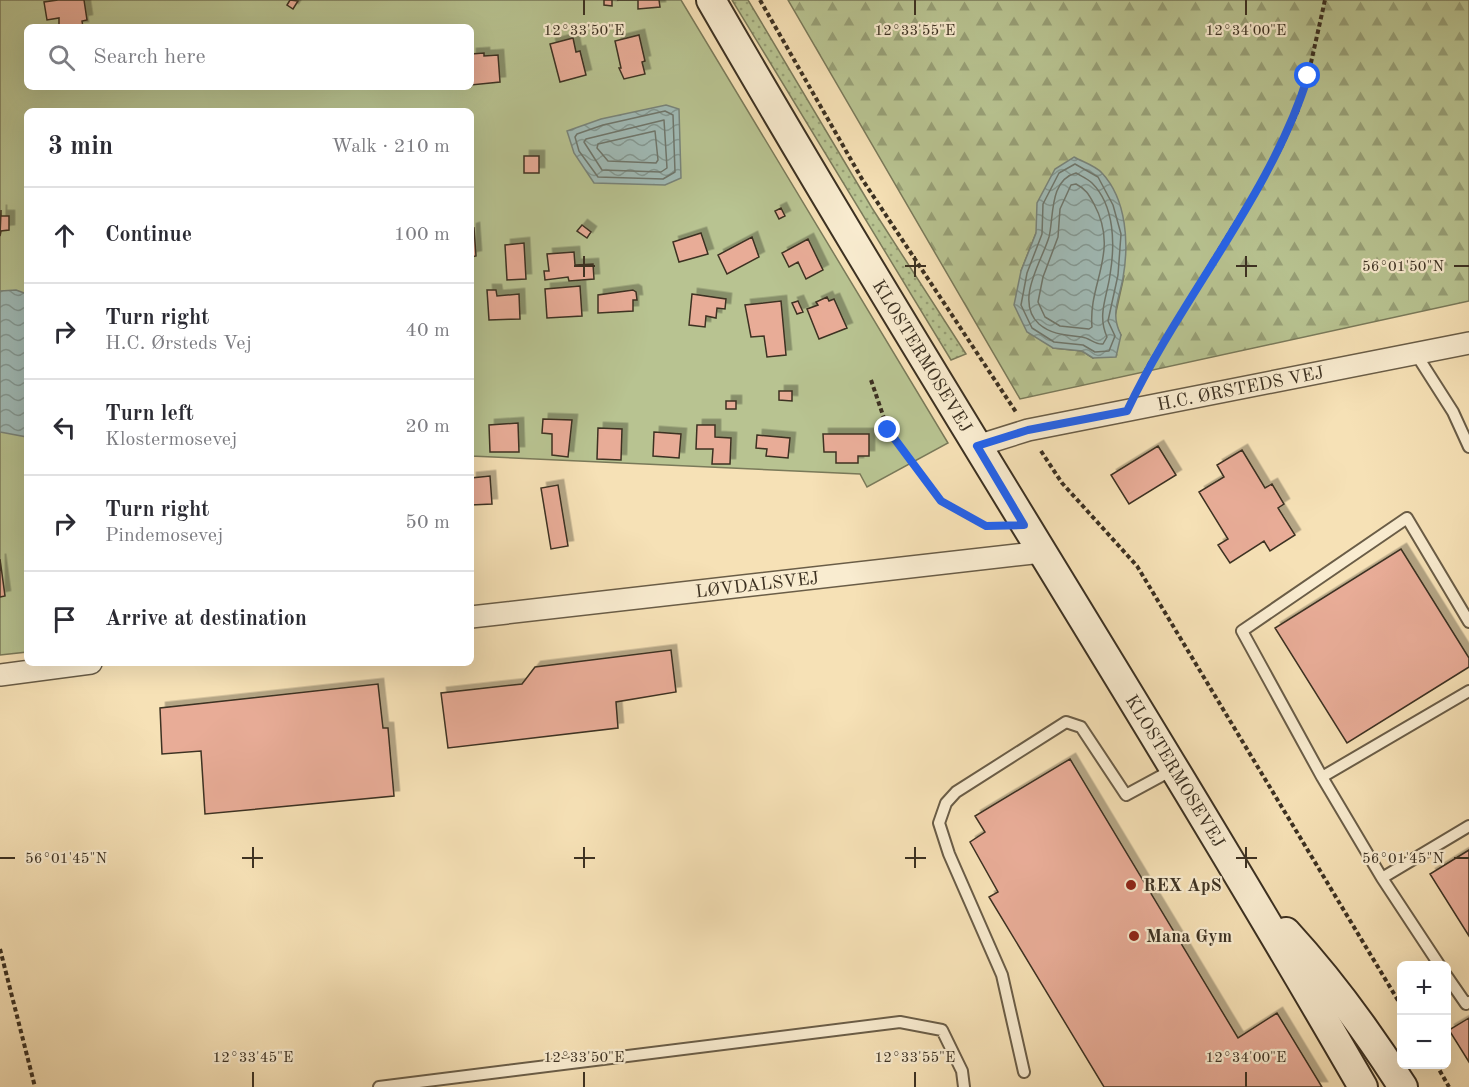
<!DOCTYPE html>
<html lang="en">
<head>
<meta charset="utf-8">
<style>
	body { margin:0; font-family:"Old Standard TT",serif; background:#f7f7f7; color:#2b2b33 }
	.controls { position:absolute; right:18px; bottom:18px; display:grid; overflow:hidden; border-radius:9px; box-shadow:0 6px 24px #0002 }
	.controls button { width:54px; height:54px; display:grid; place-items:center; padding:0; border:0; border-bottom:2px solid #e1e1e2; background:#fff; color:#2b2b33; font:30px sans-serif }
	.stop { position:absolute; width:18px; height:18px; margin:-14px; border:4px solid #2563eb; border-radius:50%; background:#fff }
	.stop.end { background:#2563eb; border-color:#fff; box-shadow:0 2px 6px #0008 }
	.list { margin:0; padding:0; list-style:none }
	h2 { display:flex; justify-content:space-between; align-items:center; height:78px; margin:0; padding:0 24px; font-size:26px }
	h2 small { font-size:20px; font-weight:400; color:#7c7c81 }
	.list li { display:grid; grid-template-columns:39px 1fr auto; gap:18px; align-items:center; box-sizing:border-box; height:96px; padding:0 24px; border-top:2px solid #e1e1e2 }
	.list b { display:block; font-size:22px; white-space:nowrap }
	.list p { margin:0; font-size:20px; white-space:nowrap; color:#7c7c81 }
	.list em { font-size:20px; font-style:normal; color:#7c7c81 }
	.icon { flex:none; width:33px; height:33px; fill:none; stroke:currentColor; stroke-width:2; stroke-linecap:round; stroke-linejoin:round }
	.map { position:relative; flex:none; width:1469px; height:1087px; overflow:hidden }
	.search { position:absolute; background:#fff; box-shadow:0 6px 24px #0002; left:24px; top:24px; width:450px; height:66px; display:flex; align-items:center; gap:15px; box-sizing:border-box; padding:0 21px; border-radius:9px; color:#7c7c81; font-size:22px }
	.panel { position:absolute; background:#fff; box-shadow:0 6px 24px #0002; left:24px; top:108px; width:450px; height:558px; border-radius:9px }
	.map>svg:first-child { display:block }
	.grass { fill:url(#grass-dots); stroke:#7a7a5a; stroke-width:1.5 }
	.forest { fill:url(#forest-firs); stroke:#7a7a5a; stroke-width:1.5; fill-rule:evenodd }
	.garden { fill:#b8c391; stroke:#7a7a5a; stroke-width:1.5; fill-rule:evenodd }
	.water { fill:url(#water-waves); stroke:#78847b; stroke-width:1.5 }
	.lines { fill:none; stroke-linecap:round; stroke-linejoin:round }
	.shore { stroke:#6e766c; stroke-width:1.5 }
	.building { fill:#e8ac97; stroke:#3c3122; stroke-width:1.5; filter:url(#shadow) }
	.lane-casing { stroke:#6a5d47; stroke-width:14 }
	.street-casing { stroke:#6a5d47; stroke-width:24 }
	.secondary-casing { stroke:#3c3122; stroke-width:32 }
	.path { stroke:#3c3122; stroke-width:4; stroke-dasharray:4.5 3; stroke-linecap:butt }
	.lane { stroke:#f9ecd0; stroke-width:10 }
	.street { stroke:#f9ecd0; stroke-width:21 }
	.secondary { stroke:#f9ecd0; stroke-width:28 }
	.route { stroke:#2563eb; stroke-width:8 }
	.ticks { fill:none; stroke:#3c3122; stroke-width:2 }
	.poi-dot { fill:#8f2418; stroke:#f9ecd0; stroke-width:2 }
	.labels { text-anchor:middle; stroke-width:4.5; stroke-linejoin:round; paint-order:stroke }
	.street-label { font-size:18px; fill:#3c3122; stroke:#f9ecd0 }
	.poi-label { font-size:18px; font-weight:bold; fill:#3c3122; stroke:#f9ecd0; text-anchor:start }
	.ticks-label { font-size:15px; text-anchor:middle; fill:#3c3122; stroke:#f9ecd0; stroke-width:4.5; stroke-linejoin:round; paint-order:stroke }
</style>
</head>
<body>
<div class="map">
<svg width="1469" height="1087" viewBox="0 0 1469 1087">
	<defs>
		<pattern id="grass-dots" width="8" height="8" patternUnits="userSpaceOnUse" patternTransform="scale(1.5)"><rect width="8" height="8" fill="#b8c391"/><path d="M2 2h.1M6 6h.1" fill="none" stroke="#979f76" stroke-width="1.8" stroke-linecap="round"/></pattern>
		<pattern id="forest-firs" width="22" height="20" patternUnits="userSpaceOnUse" patternTransform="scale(1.5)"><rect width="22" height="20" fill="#b8c391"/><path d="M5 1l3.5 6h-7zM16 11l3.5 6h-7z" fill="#979f76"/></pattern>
		<pattern id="water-waves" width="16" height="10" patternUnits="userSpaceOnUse" patternTransform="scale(1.5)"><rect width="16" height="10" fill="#a0bbb7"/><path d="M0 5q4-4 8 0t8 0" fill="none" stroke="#849994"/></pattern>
		<filter id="shadow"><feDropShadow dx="5.5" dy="-5.5" stdDeviation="0" flood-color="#0004"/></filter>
	</defs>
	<rect width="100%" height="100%" fill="#f6e1b6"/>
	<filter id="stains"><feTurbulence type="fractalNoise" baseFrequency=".00333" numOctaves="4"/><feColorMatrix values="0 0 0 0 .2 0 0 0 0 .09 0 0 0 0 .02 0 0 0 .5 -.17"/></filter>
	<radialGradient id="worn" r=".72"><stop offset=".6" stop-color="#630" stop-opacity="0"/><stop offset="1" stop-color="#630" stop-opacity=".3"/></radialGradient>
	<path class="grass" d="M732,0H748L872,208L966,354L951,360Z"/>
	<path class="forest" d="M788,0H1469V301L1020,399ZM1036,233L1124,276L1114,321L1121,335L1093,358L1082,351L1053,348L1021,271Z"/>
	<path class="garden" d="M0,0H681L948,443L867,487L860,474L471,456V111H27V652L0,655ZM27,27H471V87H27Z"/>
	<path class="water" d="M666,105L679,109L681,178L665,185L594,183L574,153L567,131L601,119Z
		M1074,157C1083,162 1096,166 1102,173C1127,200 1129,244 1123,278C1119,300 1110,314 1121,335L1116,357L1093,358L1082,351L1053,348L1027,332L1014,305L1021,271L1036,233L1037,203L1055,169Z
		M16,290L27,294V437L0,432V291Z"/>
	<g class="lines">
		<path class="shore" d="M665,111L673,115L675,172L663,179L598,177L579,151L575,137L577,134L603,125Z
			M664,120L667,168L661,172L602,170L584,142L586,139Z
			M655,131L658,160L656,163L608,161L597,148L598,144Z
			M1075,164L1098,177L1113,205L1121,234L1118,275L1108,321L1115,336L1109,351L1095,352L1083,345L1054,342L1032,328L1021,305L1027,273L1042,234L1043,204L1059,173Z
			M1076,173C1081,176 1088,179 1092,183C1115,206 1115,245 1110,275C1107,297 1097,315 1107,337L1103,344C1095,345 1090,338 1082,337C1066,335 1052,335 1039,324C1014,301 1042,261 1049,237C1054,217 1049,180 1076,173Z
			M1076,184C1086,189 1089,195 1094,204C1120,252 1088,283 1092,327L1089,329L1060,326L1045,317L1038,302L1043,277L1058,237L1060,209L1071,185Z"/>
	</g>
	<path class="building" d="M58,0H84L87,20L82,21L83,27H59V18L47,20L44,2Z
		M290,0L298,1L293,9L287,5Z
		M604,0H612V6L604,5Z
		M617,0H659L660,7L638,9V0Z
		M639,35L645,61L642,62L645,74L624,79L619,68H621L615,41Z
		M573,38L576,52L580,51L586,75L560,82L550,44Z
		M484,53V56L498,55L500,82L471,85V54Z
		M524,156H539V173H524Z
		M781,208L785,216L779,219L775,211Z
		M1,210V216H9V230L1,231L0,236Z
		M582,225L591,232L587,238L577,231Z
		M474,228L476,256L471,257V229Z
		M701,233L708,254L679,262L673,242Z
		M752,237L759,257L727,274L718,255Z
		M808,239L823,270L806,279L798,262L789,267L782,253Z
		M524,243L526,279L507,280L505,245Z
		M574,252L575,265L593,264L594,279L569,281L568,277L545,280L544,271H549L547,254Z
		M580,286L582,316L547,318L545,289Z
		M487,290H496L497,296L519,294L520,319L489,320Z
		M633,290L636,292L637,300H633V311L598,313V295Z
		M692,294L726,299L725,309L717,308L716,318L706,316L705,327L689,325Z
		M827,297L829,301L834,299L847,328L819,339L807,309L818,305L816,302Z
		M781,301L786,355L767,357L764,336L751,337L745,305Z
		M798,301L803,312L797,314L792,303Z
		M779,391H792V401L779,400Z
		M726,401H736V409H726Z
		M543,419L572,420L568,457L552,455V434L542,433Z
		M518,423L519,452H490L489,425Z
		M697,425H715V437L731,438L730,464H712L713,449H696Z
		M598,428L622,429L621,460L597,459Z
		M654,432L681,434L679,458L653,456Z
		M823,434H869V456H858V463H836V452H824Z
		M757,435L790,438L788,458L766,456L767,449L756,448Z
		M1158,446L1176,475L1129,504L1111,475Z
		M1242,450L1265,488L1272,484L1284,504L1278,508L1295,535L1270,551L1264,541L1230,563L1218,545L1228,539L1199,492L1224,477L1217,465Z
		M490,476L492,504L471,505V478Z
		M558,485L568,546L551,549L541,488Z
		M1401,549L1469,658V667L1347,743L1275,628Z
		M0,559L5,596L0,597Z
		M671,650L676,692L616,702L618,728L448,748L441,693L522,684L535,667Z
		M378,684L383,728H388L394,796L205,814L201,751L162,754L160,708Z
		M1070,759L1238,1038L1277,1013L1322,1087H1104L989,897L998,892L970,842L985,832L975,816Z
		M1469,850V936L1430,874Z
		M1469,1018V1062L1449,1030Z"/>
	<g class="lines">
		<g class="lane-casing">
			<path id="lane" d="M1416,354L1453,412L1469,447
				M1469,691L1322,777L1382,878L1469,826
				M1322,777L1242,631L1407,518L1469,622
				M1382,878L1440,966
				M1446,975L1466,1004L1469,1002
				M1024,1072L1002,975L949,854L939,823L946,803L956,792L1066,722L1081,727L1126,795L1174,769
				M379,1087L900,1022L942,1030L962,1071L964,1087"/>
		</g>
		<g class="street-casing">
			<g id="street">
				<path id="s1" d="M977,446L1028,430L1469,343"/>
				<path id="s2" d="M471,617L1042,552"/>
				<path d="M0,675L91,663"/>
			</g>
		</g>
		<g class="secondary-casing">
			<g id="secondary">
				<path id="s3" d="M711,0C922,366 1152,721 1363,1087"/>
				<path d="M1286,932C1331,981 1368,1032 1403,1087"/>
			</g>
		</g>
		<path class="path" d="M760,0L862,179L1016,412
			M871,380L888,430L941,501L986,526H996
			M1139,386L1148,366L1280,150L1298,110L1308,76L1325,0
			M1041,451L1062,483L1137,566L1402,1007
			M0,949L35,1087
			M1436,1064L1449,1087"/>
		<use href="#lane" class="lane"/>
		<use href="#street" class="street"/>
		<use href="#secondary" class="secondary"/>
	</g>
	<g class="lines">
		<path class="route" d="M888,430L941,501L986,526L1024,525L977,446L1028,430L1127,411C1181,297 1271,195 1308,76"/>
	</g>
	<path class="ticks" d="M584,0V15M915,0V15M1246,0V15M584,256V277M915,256V277M1246,256V277M574,266H595M905,266H926M1236,266H1257M1454,266H1469M253,847V868M584,847V868M915,847V868M1246,847V868M0,858H15M242,858H263M574,858H595M905,858H926M1236,858H1257M1454,858H1469M253,1072V1087M584,1072V1087M915,1072V1087M1246,1072V1087"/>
	<g class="poi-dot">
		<circle cx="1131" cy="885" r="6"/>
		<circle cx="1134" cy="936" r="6"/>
	</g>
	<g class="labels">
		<g class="street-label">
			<text dy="6" stroke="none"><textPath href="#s3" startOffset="414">KLOSTERMOSEVEJ</textPath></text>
			<text dy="6" stroke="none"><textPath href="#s1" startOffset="270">H.C. ØRSTEDS VEJ</textPath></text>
			<text dy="6" stroke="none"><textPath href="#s2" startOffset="288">LØVDALSVEJ</textPath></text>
			<text dy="6" stroke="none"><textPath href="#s3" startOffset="900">KLOSTERMOSEVEJ</textPath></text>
		</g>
		<g class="poi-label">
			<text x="1143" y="891">REX ApS</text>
			<text x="1146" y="942">Mana Gym</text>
		</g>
	</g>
	<g class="ticks-label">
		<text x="584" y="35">12°33'50"E</text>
		<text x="915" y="35">12°33'55"E</text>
		<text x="1246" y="35">12°34'00"E</text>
		<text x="1403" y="271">56°01'50"N</text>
		<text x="66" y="863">56°01'45"N</text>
		<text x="1403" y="863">56°01'45"N</text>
		<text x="253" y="1062">12°33'45"E</text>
		<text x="584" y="1062">12°33'50"E</text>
		<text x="915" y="1062">12°33'55"E</text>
		<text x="1246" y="1062">12°34'00"E</text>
	</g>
	<rect width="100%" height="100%" filter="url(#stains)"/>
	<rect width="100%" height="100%" fill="url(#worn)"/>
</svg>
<div class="controls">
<button>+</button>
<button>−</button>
</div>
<div class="stop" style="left:1308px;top:76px"></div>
<div class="stop end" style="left:888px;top:430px"></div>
<div class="search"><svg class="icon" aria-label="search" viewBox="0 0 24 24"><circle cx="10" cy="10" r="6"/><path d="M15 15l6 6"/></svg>Search here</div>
<section class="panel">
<h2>3 min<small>Walk · 210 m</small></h2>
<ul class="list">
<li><svg class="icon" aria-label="ahead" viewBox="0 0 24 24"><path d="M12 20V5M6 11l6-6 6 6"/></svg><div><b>Continue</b></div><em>100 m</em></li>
<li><svg class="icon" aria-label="right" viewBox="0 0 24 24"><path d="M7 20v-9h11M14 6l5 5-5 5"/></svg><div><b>Turn right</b><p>H.C. Ørsteds Vej</p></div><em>40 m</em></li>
<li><svg class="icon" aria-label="left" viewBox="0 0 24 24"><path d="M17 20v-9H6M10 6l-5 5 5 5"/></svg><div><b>Turn left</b><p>Klostermosevej</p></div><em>20 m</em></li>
<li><svg class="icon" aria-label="right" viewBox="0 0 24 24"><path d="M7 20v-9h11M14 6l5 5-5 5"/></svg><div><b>Turn right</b><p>Pindemosevej</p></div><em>50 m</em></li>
<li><svg class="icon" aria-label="arrive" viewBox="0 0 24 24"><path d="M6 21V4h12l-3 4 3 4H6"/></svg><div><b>Arrive at destination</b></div></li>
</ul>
</section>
</div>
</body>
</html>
